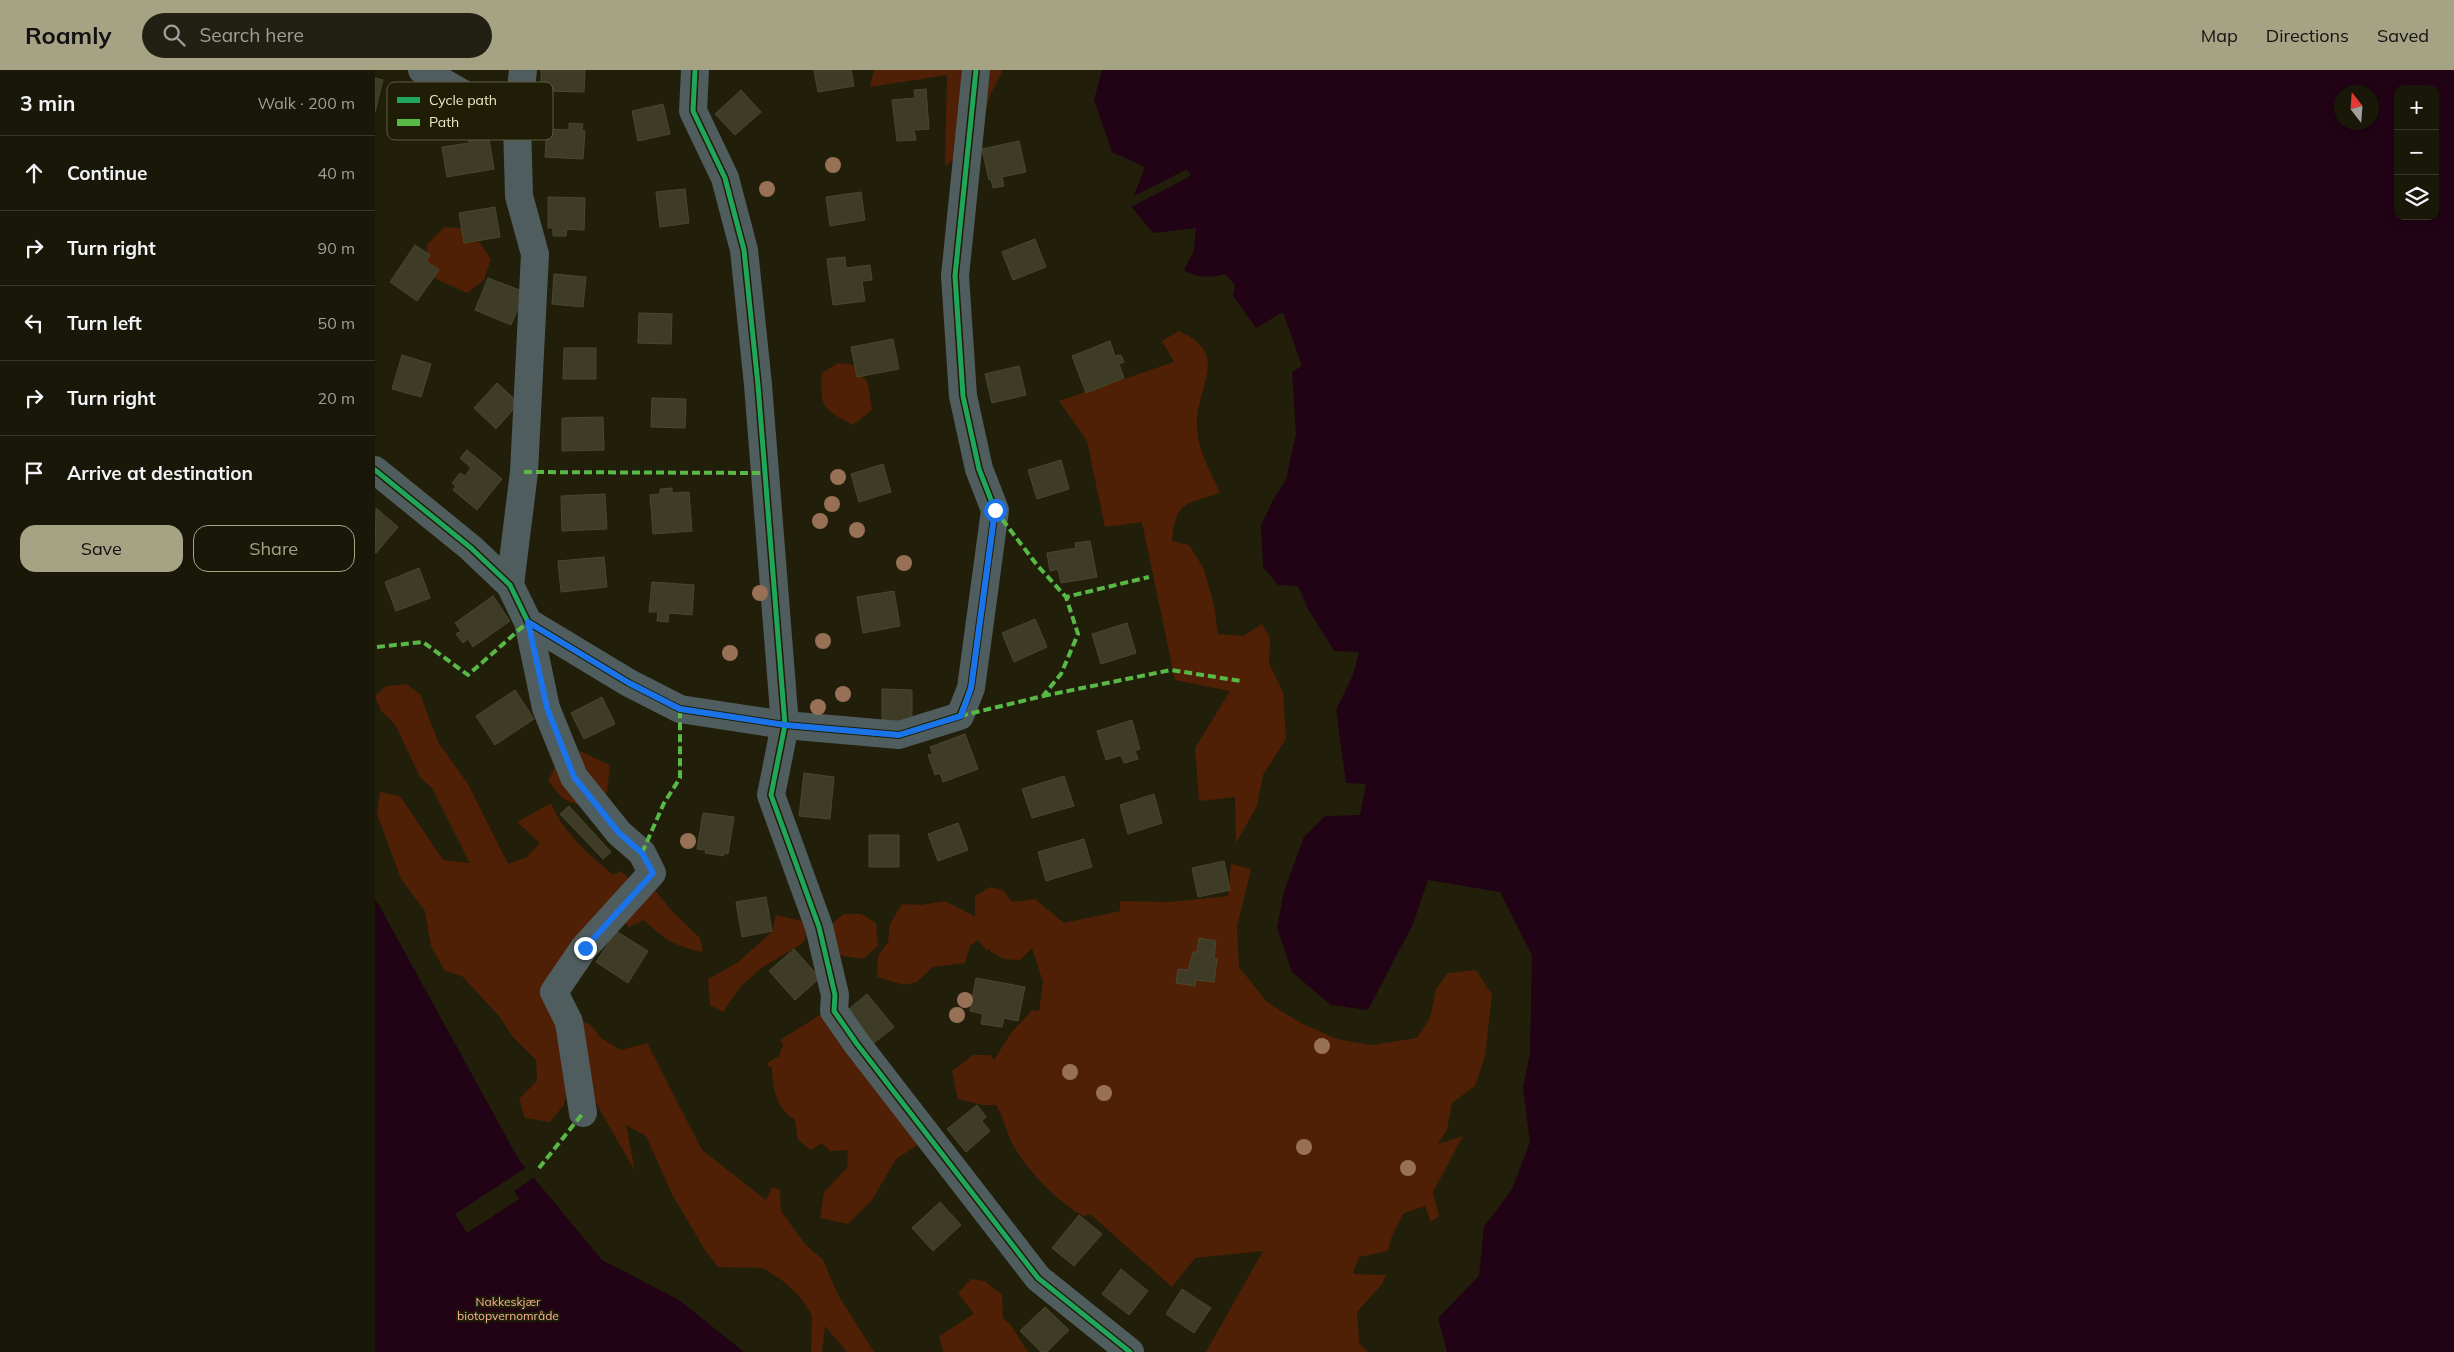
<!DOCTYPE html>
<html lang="en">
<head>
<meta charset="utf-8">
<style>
	body { margin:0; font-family:Mulish,sans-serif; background:#222012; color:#f1f3f6 }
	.controls { position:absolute; right:15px; top:15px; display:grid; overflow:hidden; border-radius:10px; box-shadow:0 2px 8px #0003 }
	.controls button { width:45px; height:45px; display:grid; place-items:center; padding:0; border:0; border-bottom:1px solid #373629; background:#191708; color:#f1f3f6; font:25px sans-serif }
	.compass { position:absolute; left:1959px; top:15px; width:45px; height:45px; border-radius:50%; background:#191708; box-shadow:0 2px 8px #0003; rotate:343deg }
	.stop { position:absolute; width:15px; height:15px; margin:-11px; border:4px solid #1a73e8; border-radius:50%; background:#fff }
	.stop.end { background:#1a73e8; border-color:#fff; box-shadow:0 1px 5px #0008 }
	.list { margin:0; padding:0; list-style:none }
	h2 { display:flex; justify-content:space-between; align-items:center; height:65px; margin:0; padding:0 20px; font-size:21px }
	h2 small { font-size:16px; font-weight:400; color:#9f9f9c }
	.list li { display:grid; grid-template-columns:32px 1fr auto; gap:15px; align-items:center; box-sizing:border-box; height:75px; padding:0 20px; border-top:1px solid #373629 }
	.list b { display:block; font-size:19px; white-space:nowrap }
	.list em { font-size:16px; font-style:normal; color:#9f9f9c }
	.actions { display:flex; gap:10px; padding:15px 20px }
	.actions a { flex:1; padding:11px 0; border:1px solid #a6a384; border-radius:15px; text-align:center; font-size:18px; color:#a6a384 }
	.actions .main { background:#a6a384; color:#111 }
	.icon { flex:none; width:28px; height:28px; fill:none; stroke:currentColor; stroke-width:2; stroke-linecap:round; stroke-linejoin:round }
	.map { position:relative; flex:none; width:2079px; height:1282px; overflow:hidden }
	header { display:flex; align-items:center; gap:30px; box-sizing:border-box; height:70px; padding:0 25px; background:#a6a384; color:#111 }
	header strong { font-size:24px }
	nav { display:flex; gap:28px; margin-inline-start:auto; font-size:18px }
	.search { width:350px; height:45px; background:#222012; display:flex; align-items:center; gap:12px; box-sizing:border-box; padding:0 18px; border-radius:28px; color:#9f9f9c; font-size:19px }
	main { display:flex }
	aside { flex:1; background:#191708 }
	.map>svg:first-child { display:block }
	.green { fill:#4f2005 }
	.water { fill:#210315; fill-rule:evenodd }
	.pier { fill:#211f0a }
	.building { fill:#3e3c26; stroke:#49472e }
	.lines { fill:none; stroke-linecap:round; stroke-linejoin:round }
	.minor { stroke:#505d5e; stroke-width:28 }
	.quiet { stroke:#58b947; stroke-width:4; stroke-dasharray:8 4; stroke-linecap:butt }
	.cycleway-casing { stroke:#201d06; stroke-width:8 }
	.cycleway { stroke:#20a55d; stroke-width:5 }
	.tree { fill:#987056 }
	.route { stroke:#1a73e8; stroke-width:6 }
	.labels { text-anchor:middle; stroke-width:4; stroke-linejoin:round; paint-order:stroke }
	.park-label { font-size:12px; fill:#f9b395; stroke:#201d06 }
	.key { fill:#201d06; stroke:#5e5a3f; stroke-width:1 }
	.key-label { font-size:14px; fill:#edeac5 }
</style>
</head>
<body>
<header>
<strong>Roamly</strong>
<div class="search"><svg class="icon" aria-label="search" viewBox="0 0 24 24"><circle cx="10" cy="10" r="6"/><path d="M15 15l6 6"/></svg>Search here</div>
<nav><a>Map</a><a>Directions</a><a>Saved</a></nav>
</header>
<main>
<aside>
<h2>3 min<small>Walk · 200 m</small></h2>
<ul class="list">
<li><svg class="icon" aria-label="ahead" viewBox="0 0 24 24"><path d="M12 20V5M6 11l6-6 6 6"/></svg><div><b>Continue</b></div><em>40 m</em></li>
<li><svg class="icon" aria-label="right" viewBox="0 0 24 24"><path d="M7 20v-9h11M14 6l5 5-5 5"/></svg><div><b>Turn right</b></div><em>90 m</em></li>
<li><svg class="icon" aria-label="left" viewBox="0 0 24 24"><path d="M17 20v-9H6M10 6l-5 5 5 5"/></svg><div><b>Turn left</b></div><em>50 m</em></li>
<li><svg class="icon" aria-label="right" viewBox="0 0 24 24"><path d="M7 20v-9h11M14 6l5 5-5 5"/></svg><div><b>Turn right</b></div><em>20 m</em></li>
<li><svg class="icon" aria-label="arrive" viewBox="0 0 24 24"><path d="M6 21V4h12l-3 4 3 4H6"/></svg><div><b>Arrive at destination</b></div></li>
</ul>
<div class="actions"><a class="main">Save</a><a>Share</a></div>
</aside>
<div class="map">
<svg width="2079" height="1282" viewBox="0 0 2079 1282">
	<rect width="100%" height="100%" fill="#211f0a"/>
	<path class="green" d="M499,0H628L615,25L604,71L570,96L572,5L495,17Z
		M69,157L95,159L116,189L109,210L92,223L50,204L52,175Z
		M804,261C858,285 819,317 822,358C823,380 836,403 845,423C811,434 800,431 797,471L814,475L829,499L839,536L843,564L868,566L887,554L895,568L894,593L908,622L911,669L888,705L882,736L861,773L860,727L824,731L820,678L855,621L800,610L767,452L730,457L712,371L684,331L799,292L787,271Z
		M463,293L482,295L493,314L497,340L478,355C449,339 444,338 447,303Z
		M31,614L45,624L63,672L93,714L133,794L152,787L165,773L142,752L176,733C188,763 214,784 238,805L245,801L261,813L280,820L295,839L325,868L328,882C302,877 288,869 269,850L254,857L246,849L217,855L185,943L197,1011L188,1036L175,1052L150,1048L144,1029L162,1011L161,990L138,967L124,946L87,906L70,901L56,876L50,841L26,809L2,744L5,722L25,726L68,790L95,793L57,718L45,707L20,654L6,641L0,626L11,616Z
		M205,681L235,695L232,722L213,739L187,728L173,711L182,693Z
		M856,794L876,799L862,857L864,897L892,932L924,952L962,969L996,975L1042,968L1055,948L1061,919L1073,903L1101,900L1117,925L1110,986L1100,1016L1077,1033L1072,1060L1063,1074L1088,1066L1058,1122L1064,1146L1056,1152L1050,1136L1029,1143L1017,1166L1013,1181L984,1187L978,1204L1011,1205L1007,1214L982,1242L984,1273L993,1282H831L888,1181L820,1188L797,1217L715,1144L709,1146C684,1134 654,1102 639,1077C632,1064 629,1048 621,1035H608L583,1029L577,1001L598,985H615L619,990L636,963L657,940L664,941L668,912L657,878L645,890L629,889L616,882L615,879L611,880L603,870L595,876L590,893L558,897L542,912L529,915L502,907L503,886L513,872L515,854L527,834L546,835L570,831L600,846V826L615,817L628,820L637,832L660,829L689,853L745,841V831L794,832L853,826Z
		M469,844H486L501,853L503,876L488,889L463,885L445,863Z
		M401,845L436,853L428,873L386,898L365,917L348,942L335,935L333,909L362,893L397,862Z
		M453,940L544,1074L521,1089L497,1130L473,1154L445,1148L449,1122L472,1098L473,1080L455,1081L447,1073L436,1080L423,1070L420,1050C401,1037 398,1020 397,998L391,994L404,986L408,975L405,970Z
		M204,950L216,955L226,968L246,980L272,973L327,1080L391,1130L397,1117L405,1120L406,1141L430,1174L448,1190L462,1223L499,1282H472L450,1256L447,1282H436L437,1245L426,1228L408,1211L388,1198L343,1197L330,1180L298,1126L271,1066L251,1055L260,1101L217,1026Z
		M596,1209L610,1211L627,1225L628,1248L636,1255L653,1282H568L564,1266L599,1244L583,1223Z"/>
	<path class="water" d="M727,0H2079V1282H1072L1063,1248L1104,1206L1109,1157L1137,1119L1155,1072L1148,1018L1155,983L1157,885L1125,822L1053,810L1038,854L993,940L956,935L917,902L902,858L909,821L929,767L950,746L985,745L991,714L971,713L961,640L978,605L984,582L959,581L933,539L923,516L903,515L888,497L886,456L898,430L911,410L921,363L917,302L927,296L908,242L881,258L858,226L860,215L850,204C835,208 822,208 809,200L819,180L821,158L778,163L755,135L770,97L737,82L719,30ZM2023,19H2060V146H2023ZM1966,22H1996V52H1966Z
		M0,828L144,1090L227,1190L304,1230L369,1282H0Z"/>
	<path class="pier" d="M812,99L816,106L754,138L753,136L755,128Z
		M152,1097L160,1107L139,1121L144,1129L92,1163L80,1144Z"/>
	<path class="building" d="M166,0H210L209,22L166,21Z
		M439,0H476L479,16L443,22Z
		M0,8L8,10L0,42Z
		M551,19L554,59L539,60L541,70L522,71L517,30L540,28L539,20Z
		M366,20L386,42L360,65L340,44Z
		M288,34L295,64L263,71L257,41Z
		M194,53L208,54L207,60L210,61L208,89L170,87L172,59L194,60Z
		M108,64L109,70L114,69L119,99L72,107L67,77L94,73L93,66Z
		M644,71L651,102L627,107L629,116L618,118L616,110H614L607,79Z
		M310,119L314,153L285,157L281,122Z
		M486,122L490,150L455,156L451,127Z
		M173,127L210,128L209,160L192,159L191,166H178V158H173Z
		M120,137L125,167L89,173L84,143Z
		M660,169L671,197L638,210L627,182Z
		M40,175L55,185L51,191L64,200L42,231L15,212Z
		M470,187L471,198L495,195L497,210L487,211L490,231L458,235L452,189Z
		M179,204L211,207L208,237L177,234Z
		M113,208L150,222L136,255L100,240Z
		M264,243L297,244L296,274L263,273Z
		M518,269L524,299L482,307L476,277Z
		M735,271L740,286L746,285L749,292L744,294L749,308L711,323L697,286Z
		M189,278H221V309H188Z
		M27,285L56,294L46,327L17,319Z
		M644,296L651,325L617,333L610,304Z
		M122,313L144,333L121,359L99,338Z
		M277,328L311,329L310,358L276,357Z
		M228,347L229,380L187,381V348Z
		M92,380L127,409L102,440L78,420L81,416L77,413L85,403L90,406L96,398L85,388Z
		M686,390L694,419L662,429L653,400Z
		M508,394L516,422L484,432L476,404Z
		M297,418V423L314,422L317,461L278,464L275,425L285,424V419Z
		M230,424L232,459L187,461L186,426Z
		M1,438L23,457L1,483L0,482Z
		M715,471L722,507L686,513L683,499L675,501L672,483L701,478L700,473Z
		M229,487L232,517L186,522L183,491Z
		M44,498L55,528L21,541L10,512Z
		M277,512L319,515L317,545L294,543L293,552L282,551L283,542H274Z
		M519,521L525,556L488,563L482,527Z
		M118,526L135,551L98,577L93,569L88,573L81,564L86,561L80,553Z
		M660,549L672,577L639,592L627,563Z
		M752,553L761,583L726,594L717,564Z
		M507,619L537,620V651L507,650Z
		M140,620L159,649L120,675L101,646Z
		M227,627L240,654L209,669L196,643Z
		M757,650L765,679L760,681L763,689L749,693L746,685L731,690L722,661Z
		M590,664L603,699L568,712L565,703L560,705L553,685L558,684L555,677Z
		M429,703L459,707L455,749L424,746Z
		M689,706L699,736L657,748L647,719Z
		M779,724L787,753L753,764L745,735Z
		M194,736L236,782L228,789L185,744Z
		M328,743L359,747L353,784L349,783V786L330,783L331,780L322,779Z
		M583,753L593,780L563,791L553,764Z
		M494,765H524V797H494Z
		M709,769L717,797L671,811L663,782Z
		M849,791L855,820L823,827L817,798Z
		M391,827L397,861L367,867L361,832Z
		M241,861L273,881L253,913L221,892Z
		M824,868L841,871L839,888L842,889L839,912L821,910L820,916L801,913L803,899L813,900L818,882H822Z
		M419,879L445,908L420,930L394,901Z
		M601,908L650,917L643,951L629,948L627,957L606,954L608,944L595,941Z
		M492,924L519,957L494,977L467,945Z
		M602,1035L611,1047L607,1051L615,1061L591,1082L572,1059Z
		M565,1132L586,1155L558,1181L537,1158Z
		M704,1145L727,1164L699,1196L677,1178Z
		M746,1199L773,1221L754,1245L727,1224Z
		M807,1219L836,1238L819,1263L791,1244Z
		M670,1237L694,1260L672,1282H666L645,1261Z"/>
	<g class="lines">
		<path class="minor" d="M47,0L142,55
			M320,0L318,41L350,108L369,180L383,315L410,655L396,725L444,857L460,925L459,941L482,974L663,1208L755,1282
			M0,400L96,478L135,515L153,552L254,613L305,639L410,655L524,665L585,646L596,618L620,440L604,399L588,326L580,206L601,0
			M135,515L149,402L160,184L144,126L142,55L148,0
			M153,552L171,638L199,707L244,763L267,783L277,803L209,878L179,922L194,952L208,1043"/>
		<path class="quiet" d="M149,402L390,403
			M620,440L662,495L691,527
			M2,577L48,572L93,605L153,552
			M668,626L796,600L866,611
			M585,646L668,626L686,604L703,564L691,527L774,507
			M267,783L289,733L305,708V639
			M164,1098L208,1043"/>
		<g class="cycleway-casing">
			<path id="cycleway" d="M320,0L318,41L350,108L369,180L383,315L410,655L396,725L444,857L460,925L459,941L482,974L663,1208L755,1282
				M0,400L96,478L135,515L153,552L254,613L305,639L410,655L524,665L585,646L596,618L620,440L604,399L588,326L580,206L601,0"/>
		</g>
		<use href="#cycleway" class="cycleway"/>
	</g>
	<g class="tree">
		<circle cx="458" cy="95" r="8"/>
		<circle cx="392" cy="119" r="8"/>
		<circle cx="463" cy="407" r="8"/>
		<circle cx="457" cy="434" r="8"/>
		<circle cx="445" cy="451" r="8"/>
		<circle cx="482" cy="460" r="8"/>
		<circle cx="529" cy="493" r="8"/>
		<circle cx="385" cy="523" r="8"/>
		<circle cx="448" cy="571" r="8"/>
		<circle cx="355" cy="583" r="8"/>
		<circle cx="468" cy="624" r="8"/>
		<circle cx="443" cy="637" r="8"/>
		<circle cx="313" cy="771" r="8"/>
		<circle cx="590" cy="930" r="8"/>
		<circle cx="582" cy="945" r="8"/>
		<circle cx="947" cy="976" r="8"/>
		<circle cx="695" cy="1002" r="8"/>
		<circle cx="729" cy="1023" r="8"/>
		<circle cx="929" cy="1077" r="8"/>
		<circle cx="1033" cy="1098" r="8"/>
	</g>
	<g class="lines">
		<path class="route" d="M210,878L278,803L267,783L244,763L199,707L172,638L153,552L254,613L305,639L410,655L524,665L586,646L596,618L620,440"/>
	</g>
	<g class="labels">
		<g class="park-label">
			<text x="133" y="1236">Nakkeskjær<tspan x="133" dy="14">biotopvernområde</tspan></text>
		</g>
	</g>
	<rect x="12" y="12" width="166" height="58" rx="8" class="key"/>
	<rect x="22" y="27" width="23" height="6" fill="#20a55d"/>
	<rect x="22" y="49" width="23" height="7" fill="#58b947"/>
	<g class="key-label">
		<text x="54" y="35">Cycle path</text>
		<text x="54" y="57">Path</text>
	</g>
</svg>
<div class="controls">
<button>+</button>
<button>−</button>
<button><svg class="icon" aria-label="layers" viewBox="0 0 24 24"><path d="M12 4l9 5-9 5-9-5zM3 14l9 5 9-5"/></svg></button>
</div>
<svg class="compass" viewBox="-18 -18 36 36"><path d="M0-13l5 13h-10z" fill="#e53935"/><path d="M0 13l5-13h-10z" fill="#9f9f9c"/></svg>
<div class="stop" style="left:620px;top:440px"></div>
<div class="stop end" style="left:210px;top:878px"></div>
</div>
</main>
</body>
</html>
